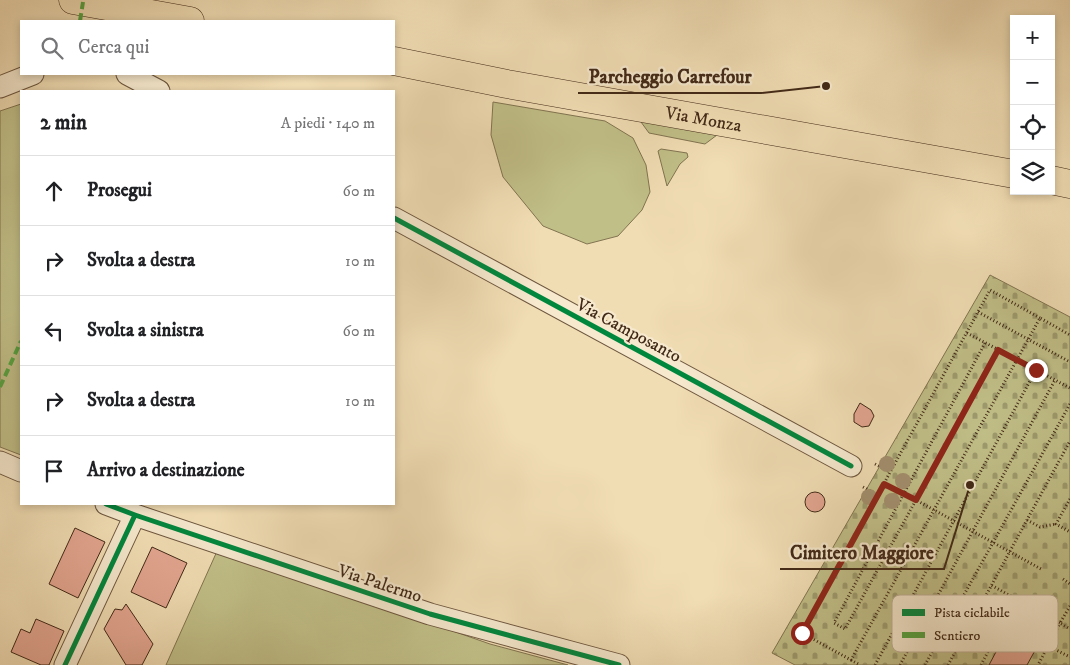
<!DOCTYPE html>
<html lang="it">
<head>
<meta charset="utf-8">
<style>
	body { margin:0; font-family:"IM FELL DW Pica",serif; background:#f2f2f2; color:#202124 }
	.controls { position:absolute; right:15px; top:15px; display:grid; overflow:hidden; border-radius:0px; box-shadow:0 2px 8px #0003 }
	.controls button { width:45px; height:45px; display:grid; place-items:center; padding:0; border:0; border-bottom:1px solid #e0e0e0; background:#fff; color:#202124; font:25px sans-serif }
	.stop { position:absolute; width:15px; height:15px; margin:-11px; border:4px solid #8f2418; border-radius:50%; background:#fff }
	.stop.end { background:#8f2418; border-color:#fff; box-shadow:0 1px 5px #0008 }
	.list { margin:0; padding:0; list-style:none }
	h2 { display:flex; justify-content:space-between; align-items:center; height:65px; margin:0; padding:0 20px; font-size:21px }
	h2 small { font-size:16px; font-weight:400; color:#757577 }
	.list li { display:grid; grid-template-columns:32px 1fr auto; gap:15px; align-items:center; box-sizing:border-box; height:70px; padding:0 20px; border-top:1px solid #e0e0e0 }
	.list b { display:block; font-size:19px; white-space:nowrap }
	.list em { font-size:16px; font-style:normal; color:#757577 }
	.icon { flex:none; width:28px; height:28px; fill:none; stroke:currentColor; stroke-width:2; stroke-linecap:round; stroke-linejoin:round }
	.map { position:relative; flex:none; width:1070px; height:665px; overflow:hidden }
	.search { position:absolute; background:#fff; box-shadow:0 2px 8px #0003; left:20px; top:20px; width:375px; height:55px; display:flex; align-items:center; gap:12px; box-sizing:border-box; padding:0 18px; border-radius:0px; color:#757577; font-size:19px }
	.panel { position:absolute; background:#fff; box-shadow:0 2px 8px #0003; left:20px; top:90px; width:375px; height:415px; border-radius:0px }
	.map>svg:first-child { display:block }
	.green { fill:#c1bf88; stroke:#817450 }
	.cemetery { fill:url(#cemetery-stones); stroke:#817450 }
	.building { fill:#e3a691; stroke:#412917 }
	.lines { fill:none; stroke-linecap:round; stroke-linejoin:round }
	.street-casing { stroke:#6d563e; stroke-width:23 }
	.primary-casing { stroke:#412917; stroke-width:29 }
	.path { stroke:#412917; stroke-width:3; stroke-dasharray:1 2.5; stroke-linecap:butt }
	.street { stroke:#f6e9ce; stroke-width:21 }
	.primary { stroke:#f1ddb4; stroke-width:28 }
	.quiet { stroke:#55a340; stroke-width:4; stroke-dasharray:8 4; stroke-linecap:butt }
	.cycleway-casing { stroke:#f6e9ce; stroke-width:8 }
	.cycleway { stroke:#00873e; stroke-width:5 }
	.tree { fill:#a28e6d }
	.route { stroke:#8f2418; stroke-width:6 }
	.labels { text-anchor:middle; stroke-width:4.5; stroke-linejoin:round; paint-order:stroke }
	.street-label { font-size:18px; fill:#412917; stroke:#f6e9ce }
	.key { fill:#f6e9ce; stroke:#c0af97; stroke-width:1 }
	.key-label { font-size:14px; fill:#412917 }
	.leader { fill:none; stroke:#412917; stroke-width:2 }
	.callout-dot { fill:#412917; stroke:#f6e9ce; stroke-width:2 }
	.callout-label { font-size:19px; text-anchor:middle; font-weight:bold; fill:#412917; stroke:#f6e9ce; stroke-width:4.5; stroke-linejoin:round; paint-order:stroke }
</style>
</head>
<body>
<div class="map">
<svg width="1070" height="665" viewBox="0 0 1070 665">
	<defs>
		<pattern id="cemetery-stones" width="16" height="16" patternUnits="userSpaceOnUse" patternTransform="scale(1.25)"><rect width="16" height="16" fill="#c1bf88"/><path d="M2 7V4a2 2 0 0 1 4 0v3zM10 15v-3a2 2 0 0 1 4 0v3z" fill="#9e9b6e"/></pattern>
	</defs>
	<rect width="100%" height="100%" fill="#f1ddb4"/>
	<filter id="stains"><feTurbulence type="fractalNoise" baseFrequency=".004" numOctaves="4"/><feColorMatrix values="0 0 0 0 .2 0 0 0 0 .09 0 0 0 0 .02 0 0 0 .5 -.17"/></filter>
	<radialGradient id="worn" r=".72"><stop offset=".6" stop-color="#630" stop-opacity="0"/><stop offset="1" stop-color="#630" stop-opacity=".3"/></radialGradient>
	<path class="green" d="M493,102L605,121L633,138L646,165L650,192L642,210L618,236L587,244L543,226L503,177L491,135Z
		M21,104V455L0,447V111Z
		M643,119L717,135L705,144L649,133L641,122Z
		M661,149L687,153L688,157L680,164L667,186L658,151Z
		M218,549L490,644L568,665H166Z"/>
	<path class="cemetery" d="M990,275L1070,317V665H795L772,653Z"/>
	<path class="building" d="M860,403L871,410L874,416L869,426L862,427L854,422V414Z
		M805 502a10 10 0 1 1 20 0a10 10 0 1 1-20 0Z
		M75,528L105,542L78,598L49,584Z
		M152,547L187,563L166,608L131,592Z
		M126,604L153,644L142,665H126L104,629L115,609L122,610Z
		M36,619L64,631L49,665H41L11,652L21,629L30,633Z
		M1013,620L1043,636L1027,665H989Z"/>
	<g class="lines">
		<g class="street-casing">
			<path id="street" d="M127,74L159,91
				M0,87L33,74
				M394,218L851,466
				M0,462L21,471
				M106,504L135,515L430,614L619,665
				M65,665L135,515"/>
		</g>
		<g class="primary-casing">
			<g id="primary">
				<path d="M73,0L190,21"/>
				<path id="s1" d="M394,61L507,84L1014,174"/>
				<path d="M1051,180L1070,184"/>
			</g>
		</g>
		<path class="path" d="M978,312L1070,362
			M1040,318L990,290L802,633L851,660L1040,318L1070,335
			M967,333L1070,388
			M985,343L834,623L845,629L916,500L1041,569
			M875,464L890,472
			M884,484L916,500L998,350
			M863,487L878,495
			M1070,499L1056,524L1070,532
			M1027,520L1040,527L1056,524
			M1063,579L1070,584
			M1016,599L1060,623L1038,665
			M1070,606L1060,623L1070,629
			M1048,646L1070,657
			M851,660L860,665
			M875,665L1036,370
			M900,665L1055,380
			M925,665L1070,404
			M948,665L1070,441
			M981,665L1016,599L991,585"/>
		<use href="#street" class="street"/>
		<use href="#primary" class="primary"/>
		<path class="quiet" d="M80,21L83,2
			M0,387L21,341"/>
		<g class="cycleway-casing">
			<path id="cycleway" d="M394,218L851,466
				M106,504L135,515L430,614L619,665
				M65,665L135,515"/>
		</g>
		<use href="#cycleway" class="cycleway"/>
	</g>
	<g class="tree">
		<circle cx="887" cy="464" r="8"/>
		<circle cx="903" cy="481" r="8"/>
		<circle cx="869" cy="497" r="8"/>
		<circle cx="892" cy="501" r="8"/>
	</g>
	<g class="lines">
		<path class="route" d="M802,633L884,484L916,500L998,350L1036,370"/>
	</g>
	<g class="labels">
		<g class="street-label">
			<text dy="6" stroke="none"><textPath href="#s1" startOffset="315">Via Monza</textPath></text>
			<text transform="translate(629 330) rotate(28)" y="6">Via Camposanto</text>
			<text transform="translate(380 583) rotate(18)" y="6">Via Palermo</text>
		</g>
	</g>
	<rect x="892" y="595" width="166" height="57" rx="8" class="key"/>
	<rect x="902" y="609" width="23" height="7" fill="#00873e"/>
	<rect x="902" y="632" width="23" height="6" fill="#55a340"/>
	<g class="key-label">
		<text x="934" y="617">Pista ciclabile</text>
		<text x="934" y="640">Sentiero</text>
	</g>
	<path class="leader" d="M826 86L761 93H578M970 485L944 569H780"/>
	<g class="callout-dot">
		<circle cx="826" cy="86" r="5"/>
		<circle cx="970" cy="485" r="5"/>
	</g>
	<g class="callout-label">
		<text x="670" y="83">Parcheggio Carrefour</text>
		<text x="862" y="559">Cimitero Maggiore</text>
	</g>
	<rect width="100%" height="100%" filter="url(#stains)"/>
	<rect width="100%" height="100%" fill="url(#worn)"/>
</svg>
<div class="controls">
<button>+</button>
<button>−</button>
<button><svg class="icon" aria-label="locate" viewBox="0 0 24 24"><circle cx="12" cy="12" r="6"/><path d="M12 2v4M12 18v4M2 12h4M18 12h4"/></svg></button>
<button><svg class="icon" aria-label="layers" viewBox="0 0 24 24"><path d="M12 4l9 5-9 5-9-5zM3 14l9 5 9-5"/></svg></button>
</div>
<div class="stop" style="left:802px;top:633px"></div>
<div class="stop end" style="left:1036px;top:370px"></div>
<div class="search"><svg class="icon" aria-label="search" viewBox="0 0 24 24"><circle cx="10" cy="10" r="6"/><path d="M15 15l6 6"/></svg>Cerca qui</div>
<section class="panel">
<h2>2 min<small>A piedi · 140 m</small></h2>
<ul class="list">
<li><svg class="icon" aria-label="ahead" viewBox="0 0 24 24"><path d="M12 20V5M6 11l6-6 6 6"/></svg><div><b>Prosegui</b></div><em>60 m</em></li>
<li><svg class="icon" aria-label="right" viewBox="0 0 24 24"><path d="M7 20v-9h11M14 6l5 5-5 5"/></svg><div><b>Svolta a destra</b></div><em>10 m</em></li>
<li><svg class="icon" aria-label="left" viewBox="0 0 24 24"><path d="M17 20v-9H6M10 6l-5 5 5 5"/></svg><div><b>Svolta a sinistra</b></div><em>60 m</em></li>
<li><svg class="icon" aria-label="right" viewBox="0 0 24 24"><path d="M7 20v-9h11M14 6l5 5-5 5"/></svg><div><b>Svolta a destra</b></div><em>10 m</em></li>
<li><svg class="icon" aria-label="arrive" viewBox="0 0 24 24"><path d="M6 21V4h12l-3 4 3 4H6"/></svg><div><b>Arrivo a destinazione</b></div></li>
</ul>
</section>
</div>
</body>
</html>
